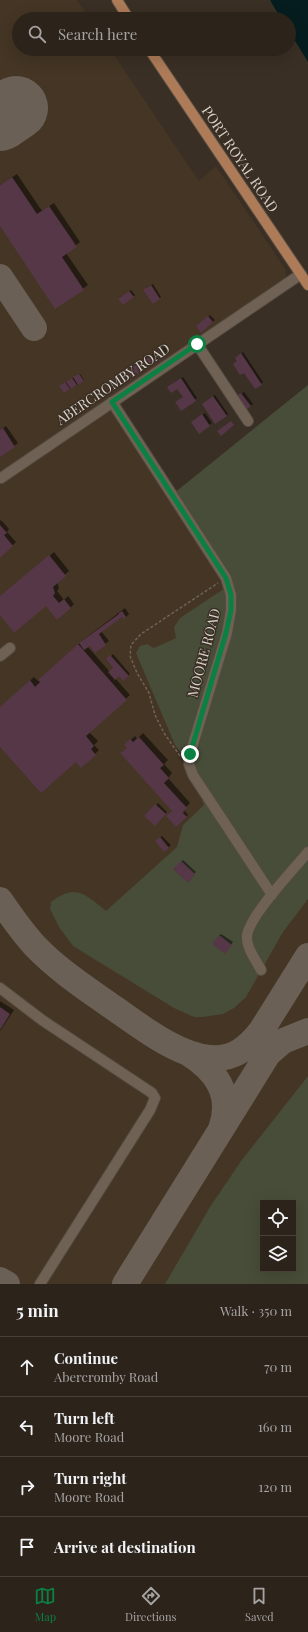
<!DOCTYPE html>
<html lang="en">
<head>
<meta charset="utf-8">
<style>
	body { margin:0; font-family:"Playfair Display",serif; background:#342b24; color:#f1f3f6 }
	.controls { position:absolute; right:12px; bottom:12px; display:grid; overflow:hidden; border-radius:0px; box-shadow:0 4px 16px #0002 }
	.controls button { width:36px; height:36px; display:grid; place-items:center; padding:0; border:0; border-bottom:1px solid #48403a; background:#2c231b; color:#f1f3f6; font:20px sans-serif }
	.stop { position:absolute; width:12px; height:12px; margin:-9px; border:3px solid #0b8043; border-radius:50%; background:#fff }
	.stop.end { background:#0b8043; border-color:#fff; box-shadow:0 1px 4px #0008 }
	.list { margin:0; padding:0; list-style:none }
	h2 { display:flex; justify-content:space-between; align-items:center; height:52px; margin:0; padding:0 16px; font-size:17px }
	h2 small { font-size:13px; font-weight:400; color:#a6a4a3 }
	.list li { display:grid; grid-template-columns:26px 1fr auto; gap:12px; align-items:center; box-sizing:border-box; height:60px; padding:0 16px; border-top:1px solid #48403a }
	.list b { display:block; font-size:15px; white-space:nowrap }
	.list p { margin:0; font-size:13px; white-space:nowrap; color:#a6a4a3 }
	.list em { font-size:13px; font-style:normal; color:#a6a4a3 }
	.icon { flex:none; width:22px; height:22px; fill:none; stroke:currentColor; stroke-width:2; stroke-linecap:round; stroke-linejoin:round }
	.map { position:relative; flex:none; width:308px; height:1284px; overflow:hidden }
	.search { position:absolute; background:#2c231b; box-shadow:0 4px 16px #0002; left:12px; right:12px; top:12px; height:44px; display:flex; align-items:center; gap:10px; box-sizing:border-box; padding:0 14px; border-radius:22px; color:#a6a4a3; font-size:15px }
	.sheet { height:292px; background:#2c231b }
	nav { display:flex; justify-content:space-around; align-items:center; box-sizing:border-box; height:56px; border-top:1px solid #48403a; background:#2c231b; font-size:11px; color:#a6a4a3 }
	nav a { display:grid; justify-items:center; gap:2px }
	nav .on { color:#0b8043 }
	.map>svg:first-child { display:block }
	.built { fill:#443524; fill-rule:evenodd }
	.green { fill:#474d38; fill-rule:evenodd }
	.water { fill:#051d1f }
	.shadow { fill:#0007 }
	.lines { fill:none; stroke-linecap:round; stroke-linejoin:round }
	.taxiway { stroke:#6a6056; stroke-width:26 }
	.runway { stroke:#6a6056; stroke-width:64 }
	.building { fill:#563747 }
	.minor-casing { stroke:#544b41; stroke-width:12 }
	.major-casing { stroke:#544b41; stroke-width:12 }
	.path { stroke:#6d6359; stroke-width:1.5; stroke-dasharray:3 2; stroke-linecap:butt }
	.minor { stroke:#6f6255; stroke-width:10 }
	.major { stroke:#ad7b58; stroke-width:10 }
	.route { stroke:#0b8043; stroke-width:5 }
	.labels { text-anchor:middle; stroke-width:3; stroke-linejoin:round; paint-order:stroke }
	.street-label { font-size:14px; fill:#d8d1ca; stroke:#3a2f24 }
</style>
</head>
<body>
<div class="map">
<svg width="308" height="1284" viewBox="0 0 308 1284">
	<rect width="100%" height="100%" fill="#3a2f24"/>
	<path class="built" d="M0,0H77L90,19H19V49H110L199,181L216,166L286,270L285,278L128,397L122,403L121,407L173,494L308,385V1284H0ZM263,1203H293V1269H263Z"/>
	<path class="green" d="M308,385V899L283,932L246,997L234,1008L223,1014L203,1017H194L174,1008L73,946L59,927L50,909L51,902C76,883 85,894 106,911L177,847L183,825L204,805L193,775L190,754L183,755L175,745L136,653L140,646L147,644L154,648L176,638L174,627L180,618L228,586L173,494Z
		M308,1076V1284H165L210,1207L241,1161ZM263,1203H293V1269H263Z"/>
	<path class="water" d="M270,0H308V62L289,31V19H281Z"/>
	<path class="shadow" d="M17,174L42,211L54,203L80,242L66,253L88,285L56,308L0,225V185Z
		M153,284L161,297L159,299L146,288Z
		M131,290L135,295L133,297H121Z
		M210,315L215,320L201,332L197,327Z
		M164,347L168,353L166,355L110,390L106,384L108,382Z
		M243,352L263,382L256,388L238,361V356Z
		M80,374L84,380L79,384L70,389L60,386Z
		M183,377L197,398L181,410L184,397L178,387L170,386Z
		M244,392L253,404L251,406L238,396Z
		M215,395L228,414L226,416L205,402Z
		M205,413L212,423L199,432L194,420Z
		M6,426L18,443L0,456V430Z
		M1,520L9,529L7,532L16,542L0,557V521Z
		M54,552L69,571L57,582L59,588L57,591L64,600L68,596L74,604L70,608L46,605L0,614V597Z
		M125,608L129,614L126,617L123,616L101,631L109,641L95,651L90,644L87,646L110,672L114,668L107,660L113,654L130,674L124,680L119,675L115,678L130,695L89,732L98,741L94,745L99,750L95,754L76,761L0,745V708L34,677L38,681L83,640Z
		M143,733L168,760L164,764L172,773L168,778L190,803L179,814L180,816L185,811L188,815L176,826L173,810L125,745L135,736L137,739Z
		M158,803L167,812L155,824L146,815Z
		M162,836L171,845L164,851L156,841Z
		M183,860L196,872L187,881L174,869Z
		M221,934L233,942L227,950L219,936Z
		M0,1001L14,1010L0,1031Z"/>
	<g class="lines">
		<path class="taxiway" d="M0,277L34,328
			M0,900C11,916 22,932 35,946C58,970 87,989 114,1008C140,1026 178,1056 210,1058C233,1060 248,1048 261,1031L308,956
			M188,1053C217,1071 233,1095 221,1129
			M0,1280L7,1284
			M125,1284L268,1054L283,1041L308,1031"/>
		<path class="runway" d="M0,119L16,108"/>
	</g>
	<path class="building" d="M12,177L37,214L49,206L77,247L62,257L84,290L55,309L0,226V185Z
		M151,285L160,299L153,304L143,290Z
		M129,291L134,297L123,305L118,299Z
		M208,316L213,322L201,333L196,326Z
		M162,348L167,356L158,362L153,354Z
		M241,353L262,385L255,389L244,373L240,375L233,364L237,361L235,358Z
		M152,355L157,362L120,385L115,377L126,370L130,375L127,370Z
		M79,374L84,381L78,385L73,377Z
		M72,378L77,385L71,389L66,382Z
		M114,378L119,386L110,392L105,384Z
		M181,378L196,401L181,411L175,402L183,397L177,389L171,393L167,387Z
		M65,382L70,389L64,393L59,386Z
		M241,393L251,406L245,411L235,397Z
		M213,396L227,416L215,424L202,404Z
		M202,414L210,426L199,434L191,422Z
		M231,421L234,425L221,436L217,431Z
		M3,428L15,447L0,457V430Z
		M0,525L7,533L4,535L13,546L0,558Z
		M49,555L66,576L53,587L55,593L53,596L59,603L64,599L71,608L57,620L46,606L14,633L0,615V596Z
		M122,611L126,617L124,619L122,617L99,634L106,645L95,653L90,646L84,650L79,643L119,614V613Z
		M78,644L127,700L86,736L94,746L91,749L96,755L81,768L76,762L41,793L0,747V707L30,680L35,687L40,682L38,680Z
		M110,655L129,676L123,681L119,676L115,680L108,672L113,668L106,659Z
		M139,737L164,765L160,768L169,778L164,783L187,808L182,812L187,817L176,827L166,816L172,811L120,753L127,748L124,745L130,739L133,742Z
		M155,804L166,814L155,826L144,816Z
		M160,837L169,848L164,852L155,841Z
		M181,861L195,874L188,883L173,869Z
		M219,935L232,945L225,954L212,944Z
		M0,1007L10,1014L0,1030Z"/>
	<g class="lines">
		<g class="minor-casing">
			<path id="minor" d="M197,344L248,421
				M112,402L226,578L231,595V610L227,633L190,754L189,764L193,775L272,895
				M1,478L301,274
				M0,656L10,648
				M261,970C256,960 246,948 247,936C249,916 294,869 308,852
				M0,988L42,1020L152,1093L155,1098L150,1110L40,1284"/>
		</g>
		<g class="major-casing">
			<path id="major" d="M117,0L129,19
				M149,49L308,285"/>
		</g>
		<path class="path" d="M180,756L164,733L155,715L149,693L137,673L130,656L131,645L141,634L218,583"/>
		<use href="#minor" class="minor"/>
		<use href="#major" class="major"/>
	</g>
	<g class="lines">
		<path class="route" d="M190,754L226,633L231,610V595L226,578L112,402L197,344"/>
	</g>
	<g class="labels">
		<g class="street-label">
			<text transform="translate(240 159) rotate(56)" y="5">PORT ROYAL ROAD</text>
			<text transform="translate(113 384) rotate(-34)" y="5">ABERCROMBY ROAD</text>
			<text transform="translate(204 653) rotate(-75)" y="5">MOORE ROAD</text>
		</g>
	</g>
</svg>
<div class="controls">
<button><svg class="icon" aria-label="locate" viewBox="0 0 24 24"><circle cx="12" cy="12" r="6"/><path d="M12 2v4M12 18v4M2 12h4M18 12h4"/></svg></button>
<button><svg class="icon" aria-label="layers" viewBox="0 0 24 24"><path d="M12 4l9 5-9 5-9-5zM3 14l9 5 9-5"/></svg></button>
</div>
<div class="stop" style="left:197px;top:344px"></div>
<div class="stop end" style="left:190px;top:754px"></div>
<div class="search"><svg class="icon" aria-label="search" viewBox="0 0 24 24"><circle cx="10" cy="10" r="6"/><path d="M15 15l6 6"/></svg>Search here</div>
</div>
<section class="sheet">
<h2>5 min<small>Walk · 350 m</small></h2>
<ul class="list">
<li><svg class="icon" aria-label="ahead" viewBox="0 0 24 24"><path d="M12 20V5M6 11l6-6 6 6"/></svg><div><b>Continue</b><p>Abercromby Road</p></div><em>70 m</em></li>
<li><svg class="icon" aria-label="left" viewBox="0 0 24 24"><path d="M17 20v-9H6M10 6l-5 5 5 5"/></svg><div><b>Turn left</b><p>Moore Road</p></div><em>160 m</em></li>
<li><svg class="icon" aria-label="right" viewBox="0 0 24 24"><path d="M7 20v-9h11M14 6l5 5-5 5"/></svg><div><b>Turn right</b><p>Moore Road</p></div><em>120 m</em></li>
<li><svg class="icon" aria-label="arrive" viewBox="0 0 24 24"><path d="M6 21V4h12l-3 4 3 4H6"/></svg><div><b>Arrive at destination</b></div></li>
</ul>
</section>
<nav>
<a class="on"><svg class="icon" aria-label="map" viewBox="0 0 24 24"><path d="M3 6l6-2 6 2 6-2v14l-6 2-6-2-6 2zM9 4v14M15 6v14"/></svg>Map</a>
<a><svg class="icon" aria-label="directions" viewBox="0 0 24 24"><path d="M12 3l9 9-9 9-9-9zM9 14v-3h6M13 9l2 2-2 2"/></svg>Directions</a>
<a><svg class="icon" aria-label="saved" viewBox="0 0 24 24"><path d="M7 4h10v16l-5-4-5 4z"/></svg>Saved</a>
</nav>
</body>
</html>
